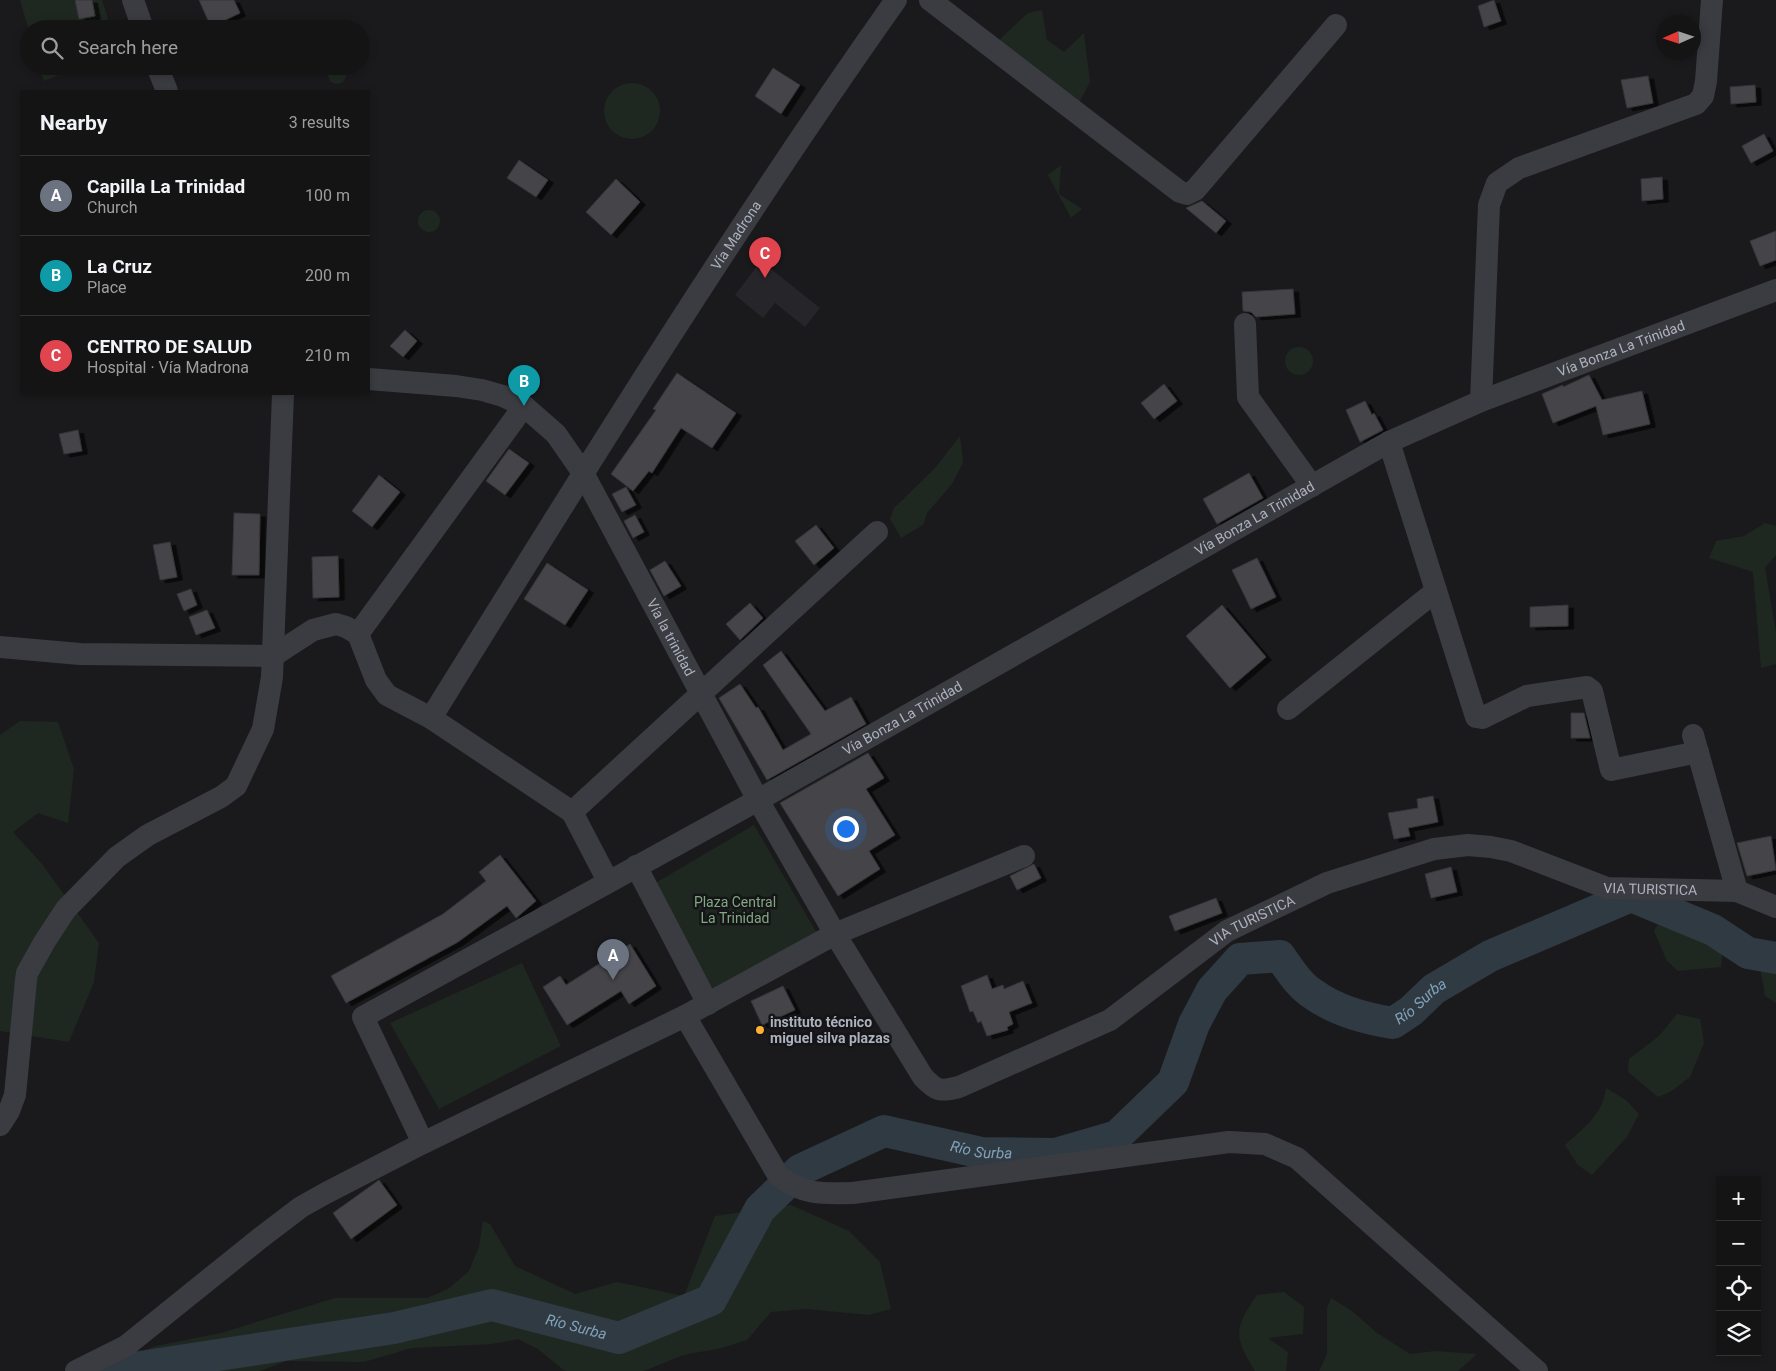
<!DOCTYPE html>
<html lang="en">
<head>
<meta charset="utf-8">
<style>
	body { margin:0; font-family:Roboto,sans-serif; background:#1d1d1e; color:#f1f3f6 }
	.controls { position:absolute; right:15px; bottom:15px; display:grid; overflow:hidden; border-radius:0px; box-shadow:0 2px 8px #0003 }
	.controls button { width:45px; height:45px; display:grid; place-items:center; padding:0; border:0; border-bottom:1px solid #333334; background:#141415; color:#f1f3f6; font:25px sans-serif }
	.compass { position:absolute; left:1656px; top:15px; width:45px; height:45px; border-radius:50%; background:#141415; box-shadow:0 2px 8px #0003; rotate:267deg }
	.you { position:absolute; left:845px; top:828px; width:18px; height:18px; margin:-12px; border:4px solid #fff; border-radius:50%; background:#1a73e8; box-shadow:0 0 0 8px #1a73e833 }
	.badge { display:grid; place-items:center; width:32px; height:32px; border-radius:50%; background:#8c9099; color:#fff; font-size:16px; font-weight:700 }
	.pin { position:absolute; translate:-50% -41px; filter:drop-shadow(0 1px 2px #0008) }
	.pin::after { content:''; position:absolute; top:26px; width:18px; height:15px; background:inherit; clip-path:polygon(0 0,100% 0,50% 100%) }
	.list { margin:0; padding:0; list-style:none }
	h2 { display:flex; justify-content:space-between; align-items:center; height:65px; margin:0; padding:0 20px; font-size:21px }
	h2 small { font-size:16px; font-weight:400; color:#9d9ea0 }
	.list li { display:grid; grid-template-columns:32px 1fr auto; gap:15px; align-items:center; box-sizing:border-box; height:80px; padding:0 20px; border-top:1px solid #333334 }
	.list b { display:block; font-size:19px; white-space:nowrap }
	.list p { margin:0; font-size:16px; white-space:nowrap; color:#9d9ea0 }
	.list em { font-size:16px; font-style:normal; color:#9d9ea0 }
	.icon { flex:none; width:28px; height:28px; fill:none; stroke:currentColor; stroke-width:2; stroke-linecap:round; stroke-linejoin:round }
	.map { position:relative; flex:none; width:1776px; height:1371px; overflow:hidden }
	.search { position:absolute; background:#141415; box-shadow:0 2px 8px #0003; left:20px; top:20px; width:350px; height:55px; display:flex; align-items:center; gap:12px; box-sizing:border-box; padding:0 18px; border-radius:28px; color:#9d9ea0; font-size:19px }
	.panel { position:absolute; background:#141415; box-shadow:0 2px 8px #0003; left:20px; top:90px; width:350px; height:305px; border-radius:0px }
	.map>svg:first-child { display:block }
	.built { fill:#26262a }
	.green { fill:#1f2820 }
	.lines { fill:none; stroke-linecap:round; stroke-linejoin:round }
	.river { stroke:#2f3a42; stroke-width:32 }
	.building { fill:#444549; stroke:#343439; filter:url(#shadow) }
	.minor { stroke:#3b3c42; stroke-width:22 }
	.poi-dot { fill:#fcb132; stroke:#151518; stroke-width:2 }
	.labels { text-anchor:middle; stroke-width:5; stroke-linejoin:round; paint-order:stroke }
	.street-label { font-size:14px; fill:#acb2bd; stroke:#151518 }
	.park-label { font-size:14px; fill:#82a883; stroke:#151518 }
	.poi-label { font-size:14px; font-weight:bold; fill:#acb2bd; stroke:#151518; text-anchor:start }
	.water-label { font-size:15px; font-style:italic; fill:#82a1b9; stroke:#151518 }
</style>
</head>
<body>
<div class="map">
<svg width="1776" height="1371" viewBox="0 0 1776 1371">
	<defs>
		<filter id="shadow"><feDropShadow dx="5.5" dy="3" stdDeviation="0" flood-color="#0009"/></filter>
	</defs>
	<rect width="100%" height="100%" fill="#1a1a1c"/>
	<path class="built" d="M761,261L820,308L805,327L775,303L763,318L735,295Z"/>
	<path class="green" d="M20,0H102L111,29H29V31Z
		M1042,10L1047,40L1064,52L1084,33L1090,82L1080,101H1061L997,54L1001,38L1028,13Z
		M328 75a9 9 0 1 1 18 0a9 9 0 1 1-18 0Z
		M39,66H81L44,81Z
		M604 111a28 28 0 1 1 56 0a28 28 0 1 1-56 0Z
		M1061,165L1059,194L1082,209L1071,218L1048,175Z
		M418 221a11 11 0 1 1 22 0a11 11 0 1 1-22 0Z
		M1285 361a14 14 0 1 1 28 0a14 14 0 1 1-28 0Z
		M960,436L963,463L952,484L927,513L923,525L901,538L890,519L894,508L935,468Z
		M1765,523L1776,526V555L1765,568L1776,632V664L1761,668L1753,572L1709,558L1716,541L1744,536Z
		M20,721L58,722L74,769L68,823L38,813L13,832L42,864L99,943L94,982L69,1042L0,1031V735Z
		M754,825L818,935L716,995L652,885Z
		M1660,920L1724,937L1721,967L1678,971L1667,961L1654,931Z
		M1758,956L1776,962V1003L1765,996Z
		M522,963L561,1046L439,1109L390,1023Z
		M1677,1014L1700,1019L1704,1043L1690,1077L1670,1092L1658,1097L1628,1072L1629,1059L1659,1036Z
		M1606,1088L1626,1100L1639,1114L1627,1137L1592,1175L1578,1165L1565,1145C1584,1128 1603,1114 1606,1088Z
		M791,1205L849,1231L880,1262L891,1309L869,1315L806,1309L771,1312L747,1340L722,1348L683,1355L644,1371H565L538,1349L518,1339L492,1344L412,1348L364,1362L286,1361L260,1371H91L156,1346L221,1333L335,1298H427L448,1289L469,1271L479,1247L483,1221L490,1224L515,1266L575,1294L617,1282L684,1296L715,1216Z
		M1284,1292L1304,1307L1303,1334L1268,1338L1288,1352L1286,1371H1255C1233,1336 1234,1328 1257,1295Z
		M1331,1298L1352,1311L1377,1333L1410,1354L1435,1351L1477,1354L1458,1371H1319L1327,1354V1308Z"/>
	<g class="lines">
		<path class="river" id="s1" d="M114,1371L394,1328L492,1305L619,1338L711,1300L760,1209L800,1170L884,1131L982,1153L1055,1154L1117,1136L1173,1082L1194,1024L1212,990L1240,959L1280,956C1289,969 1299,985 1313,994C1335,1010 1367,1019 1393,1023L1411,1011L1434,989L1490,956L1631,896L1713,930L1748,953L1776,958"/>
	</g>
	<path class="building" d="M75,0H92L95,16L79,19Z
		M199,0H234L240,13L211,27Z
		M1494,0L1501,21L1484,27L1478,6Z
		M773,68L800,85L781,114L755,96Z
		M1648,76L1653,103L1627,108L1621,80Z
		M1755,85L1756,102L1731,104L1730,87Z
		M1764,134L1773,151L1751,163L1742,146Z
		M519,160L548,180L536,197L507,178Z
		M1662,177L1663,199L1642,201L1641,179Z
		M616,179L640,202L611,235L586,212Z
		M1202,201L1226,221L1216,233L1186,208Z
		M1776,231V260L1760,266L1750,241Z
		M1293,289L1295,314L1256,317L1251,312L1243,311L1242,292Z
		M405,330L417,341L403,357L390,346Z
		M677,373L736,413L712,448L681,428L652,473L649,471L633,491L611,474L656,410L653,409Z
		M1589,375L1602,400L1642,391L1650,424L1603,435L1596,406L1553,423L1542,394L1563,385V387Z
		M1164,384L1177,401L1154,419L1141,403Z
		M1365,401L1372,415L1374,413L1383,430L1360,442L1346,410Z
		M78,430L82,451L64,454L59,434Z
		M509,449L529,463L505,495L486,481Z
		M1249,473L1263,498L1217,524L1203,499Z
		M379,475L400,492L372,527L352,511Z
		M626,487L636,505L622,512L612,494Z
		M234,513L260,514L259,575H232Z
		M635,515L644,532L633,538L624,521Z
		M816,525L834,548L814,565L795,541Z
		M170,542L177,577L160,580L153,545Z
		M338,556L339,597L313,598L312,557Z
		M1257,558L1276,597L1251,609L1232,570Z
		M665,561L681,586L664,596L650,570Z
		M547,563L588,590L565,625L524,599Z
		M191,589L197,605L184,611L177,594Z
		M750,603L763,618L740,640L726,624Z
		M1222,605L1266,657L1230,688L1186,636Z
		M1568,605V626L1530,627V607Z
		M207,610L215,628L196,635L189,617Z
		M781,651L825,711L851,697L866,724L767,780L719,698L740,684L756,708L758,707L783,750L811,734L763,665Z
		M1571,713H1584L1590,738H1571Z
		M868,753L884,778L866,789L895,835L869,851L880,869L838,896L780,803Z
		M1433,796L1438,822L1408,828L1410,836L1394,839L1388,813L1418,808L1417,799Z
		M1771,836L1776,870L1747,876L1737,843Z
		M500,855L536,901L516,918L507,906L458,942L346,1003L331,976L443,914L486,881L479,872Z
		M1034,864L1041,878L1017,890L1010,876Z
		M1451,867L1457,892L1431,898L1425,874Z
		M1216,898L1222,913L1175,931L1169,916Z
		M630,944L656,986L629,1004L621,991L567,1025L543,987L560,976L566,985Z
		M987,975L992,989L1003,985L1004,989L1023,981L1032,1003L1009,1012L1013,1024L1007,1027L1008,1030L987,1036L981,1021L978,1023L973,1011L970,1012L961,986Z
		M783,986L795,1010L762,1025L751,1001Z
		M379,1180L397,1205L351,1239L333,1213Z"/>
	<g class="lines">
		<g class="minor">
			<path d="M133,0L143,29"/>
			<path d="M930,0L1180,192L1187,194L1195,190L1336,25"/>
			<path d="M157,66L167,91"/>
			<path d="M1245,324L1248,397L1312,486"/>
			<path id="s2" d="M369,379L456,386L482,390L503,396L524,406L556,434L583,473L758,800L835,934L923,1077C936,1091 940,1092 959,1087L1110,1020L1227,931L1327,883L1434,849L1468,845L1491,847L1511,851L1607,888L1737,891L1776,907"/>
			<path d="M1481,401L1489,205L1497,183L1519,168L1696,104L1703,96L1706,81L1712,0"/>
			<path d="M1389,442L1476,717L1482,718L1527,696L1587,687L1592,691L1611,770L1698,752"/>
			<path d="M358,634L524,406"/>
			<path d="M0,647L80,654L273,656L313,630L336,624L346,627L358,634L376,680L387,695L431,718L572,812L608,881"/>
			<path d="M1288,709L1436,591"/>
			<path id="s3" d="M431,718C581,476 731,233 896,0"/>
			<path d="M1693,735L1737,891"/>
			<path d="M572,812L877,532"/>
			<path d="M636,866L708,1004"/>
			<path d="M685,1016L778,1175C802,1195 823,1194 853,1193L1229,1142L1265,1144L1297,1158L1537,1371"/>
			<path d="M0,1125L9,1111L15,1095L26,980L27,973L45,941L66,909L117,857L148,835L221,797L236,786L263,729L272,677L283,394"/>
			<path id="s4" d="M423,1143L363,1017L758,800L1389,442L1481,401L1776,290"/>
			<path d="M76,1371L126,1346L259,1239L301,1207L326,1193L423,1143L685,1016L835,934L1024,856"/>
		</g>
	</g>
	<circle class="poi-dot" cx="760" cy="1030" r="5"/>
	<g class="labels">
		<g class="street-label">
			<text dy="5" stroke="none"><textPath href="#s3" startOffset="571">Vía Madrona</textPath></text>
			<text dy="5" stroke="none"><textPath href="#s4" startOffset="1566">Vía Bonza La Trinidad</textPath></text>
			<text dy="5" stroke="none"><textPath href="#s4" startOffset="1161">Vía Bonza La Trinidad</textPath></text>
			<text dy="5" stroke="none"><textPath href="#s2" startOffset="435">Vía la trinidad</textPath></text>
			<text dy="5" stroke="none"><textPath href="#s4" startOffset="756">Vía Bonza La Trinidad</textPath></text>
			<text dy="5" stroke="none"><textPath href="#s2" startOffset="1742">VIA TURISTICA</textPath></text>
			<text dy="5" stroke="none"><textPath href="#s2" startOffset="1322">VIA TURISTICA</textPath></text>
		</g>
		<g class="park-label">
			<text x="735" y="907">Plaza Central<tspan x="735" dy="16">La Trinidad</tspan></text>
		</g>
		<g class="poi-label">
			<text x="770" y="1027">instituto técnico<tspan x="770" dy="16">miguel silva plazas</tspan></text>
		</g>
		<g class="water-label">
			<text dy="5" stroke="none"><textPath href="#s1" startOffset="1536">Río Surba</textPath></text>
			<text dy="5" stroke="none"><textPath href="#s1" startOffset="966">Río Surba</textPath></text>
			<text dy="5" stroke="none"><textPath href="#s1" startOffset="471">Río Surba</textPath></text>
		</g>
	</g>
</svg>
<div class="controls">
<button>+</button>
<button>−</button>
<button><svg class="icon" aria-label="locate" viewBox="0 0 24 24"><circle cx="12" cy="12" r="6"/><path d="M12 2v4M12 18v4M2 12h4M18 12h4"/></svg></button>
<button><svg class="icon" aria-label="layers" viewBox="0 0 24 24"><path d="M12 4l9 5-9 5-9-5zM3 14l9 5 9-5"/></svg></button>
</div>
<svg class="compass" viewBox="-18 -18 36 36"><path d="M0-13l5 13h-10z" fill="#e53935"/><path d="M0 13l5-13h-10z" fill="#9d9ea0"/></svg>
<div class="you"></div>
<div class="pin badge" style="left:613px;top:980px;background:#6b7280">A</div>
<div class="pin badge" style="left:524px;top:406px;background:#0f9aa8">B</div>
<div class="pin badge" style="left:765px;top:278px;background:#e0444e">C</div>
<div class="search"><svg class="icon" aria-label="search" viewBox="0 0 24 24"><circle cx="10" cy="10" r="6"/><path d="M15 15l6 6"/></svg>Search here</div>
<section class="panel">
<h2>Nearby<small>3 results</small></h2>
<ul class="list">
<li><span class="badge" style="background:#6b7280">A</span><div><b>Capilla La Trinidad</b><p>Church</p></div><em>100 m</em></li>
<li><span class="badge" style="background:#0f9aa8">B</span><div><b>La Cruz</b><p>Place</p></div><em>200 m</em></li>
<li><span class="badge" style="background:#e0444e">C</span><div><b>CENTRO DE SALUD</b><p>Hospital · Vía Madrona</p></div><em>210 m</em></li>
</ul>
</section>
</div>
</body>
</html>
